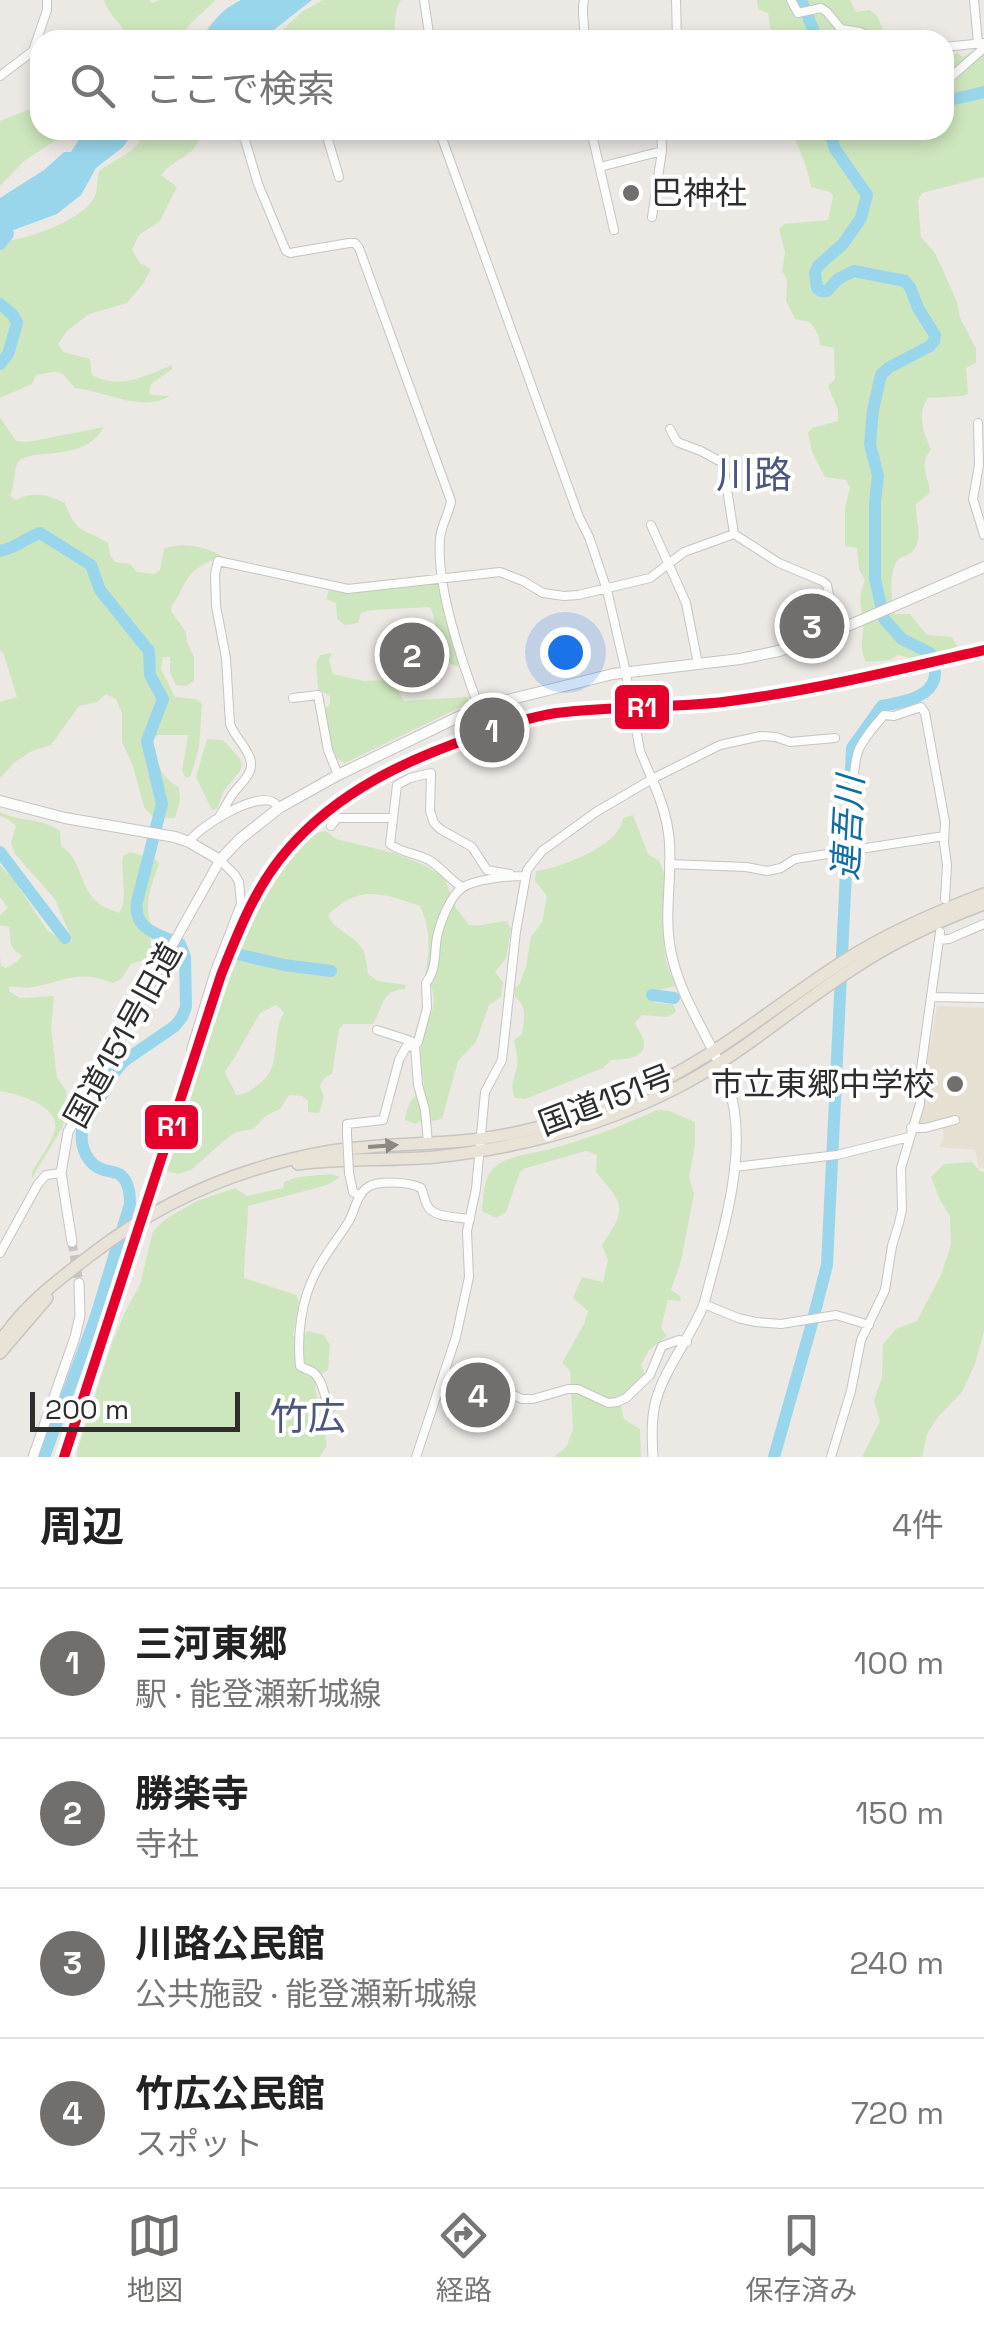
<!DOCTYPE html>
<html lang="ja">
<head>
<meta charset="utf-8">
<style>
	body { margin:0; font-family:"Space Grotesk","Noto Sans JP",sans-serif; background:#f6f6f6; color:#222 }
	.scale { position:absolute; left:30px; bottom:25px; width:210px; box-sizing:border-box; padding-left:10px; border:5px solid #2e2e2e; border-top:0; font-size:28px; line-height:35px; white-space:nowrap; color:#2e2e2e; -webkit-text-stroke:8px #fff; paint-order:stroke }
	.you { position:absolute; left:565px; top:652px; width:35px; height:35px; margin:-25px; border:8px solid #fff; border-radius:50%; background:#1a73e8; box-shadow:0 0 0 15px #1a73e833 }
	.badge { display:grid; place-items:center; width:65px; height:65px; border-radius:50%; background:#706f6e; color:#fff; font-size:32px; font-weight:700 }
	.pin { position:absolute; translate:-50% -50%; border:5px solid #fff; box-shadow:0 2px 10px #0006 }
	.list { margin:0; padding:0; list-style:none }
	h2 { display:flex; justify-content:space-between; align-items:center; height:130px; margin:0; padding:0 40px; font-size:42px }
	h2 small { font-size:32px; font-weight:400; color:#767676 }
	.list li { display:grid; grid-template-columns:65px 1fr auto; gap:30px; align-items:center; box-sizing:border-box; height:150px; padding:0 40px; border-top:2px solid #e0e0e0 }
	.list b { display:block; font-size:38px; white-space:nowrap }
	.list p { margin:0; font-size:32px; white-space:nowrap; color:#767676 }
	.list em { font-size:32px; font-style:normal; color:#767676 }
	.icon { flex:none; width:55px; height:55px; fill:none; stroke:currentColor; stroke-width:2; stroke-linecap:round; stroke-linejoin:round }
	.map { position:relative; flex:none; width:984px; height:1457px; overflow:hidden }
	.search { position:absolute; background:#fff; box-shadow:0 5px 15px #0003; left:30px; right:30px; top:30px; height:110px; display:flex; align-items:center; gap:25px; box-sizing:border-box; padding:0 35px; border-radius:30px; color:#767676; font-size:38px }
	.sheet { height:730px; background:#fff }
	nav { display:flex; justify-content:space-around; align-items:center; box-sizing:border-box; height:140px; border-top:2px solid #e0e0e0; background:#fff; font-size:28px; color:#767676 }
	nav a { display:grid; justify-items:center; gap:5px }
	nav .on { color:#706f6e }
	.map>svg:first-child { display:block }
	.education { fill:#e6e0d3 }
	.green { fill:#cee6be; fill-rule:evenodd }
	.water { fill:#99d6ec }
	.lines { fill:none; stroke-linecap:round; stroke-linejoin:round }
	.river { stroke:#99d6ec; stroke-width:12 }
	.tertiary-tunnel { stroke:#c6c3c0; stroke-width:9; stroke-dasharray:9 4.5; stroke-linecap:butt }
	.minor-casing { stroke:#c5c4c5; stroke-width:10 }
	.tertiary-casing { stroke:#c5c4c5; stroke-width:11 }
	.secondary-casing { stroke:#c5c4c5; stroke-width:12 }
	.trunk-casing { stroke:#c6c5c4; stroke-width:14 }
	.minor { stroke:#fcfcfb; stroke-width:8 }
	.tertiary { stroke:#fcfcfb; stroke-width:9 }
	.secondary { stroke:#fcfcfb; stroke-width:10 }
	.trunk { stroke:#e9e2d6; stroke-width:11 }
	.minor-bridge-casing { stroke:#c5c4c5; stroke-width:10; stroke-linecap:butt }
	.minor-bridge { stroke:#fcfcfb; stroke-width:8 }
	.rail-1-casing { stroke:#fff; stroke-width:18 }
	.rail-1 { stroke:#e4002b; stroke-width:10 }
	.oneway { fill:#8c8882 }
	.poi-dot { fill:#706f6e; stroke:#fff; stroke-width:4 }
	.labels { text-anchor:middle; stroke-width:8; stroke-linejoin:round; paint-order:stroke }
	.poi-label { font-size:32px; fill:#2e2e2e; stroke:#fff; text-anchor:start }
	.street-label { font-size:32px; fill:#2e2e2e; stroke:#fff }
	.water-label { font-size:35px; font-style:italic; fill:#0d6fa3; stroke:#fff }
	.quarter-label { font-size:38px; fill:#4d5680; stroke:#fff }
	.line-badge { stroke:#fff; stroke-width:4 }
	.badge-label { font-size:28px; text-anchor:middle; font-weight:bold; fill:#fff }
</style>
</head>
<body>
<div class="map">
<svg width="984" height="1457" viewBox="0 0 984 1457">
	<rect width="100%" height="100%" fill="#ece8e4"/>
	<path class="education" d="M937,1006L984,1008V1168H979L975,1150L940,1147L944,1136L941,1123L926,1126L918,1122L926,1101V1067Z"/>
	<path class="green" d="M104,0H149L153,3L159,0H216L190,24L178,40H129C123,23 109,17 104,0Z
		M323,0H401C394,11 394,28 396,40H271L303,11Z
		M757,0H850L856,12L870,10L878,17L885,36L906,40H749L752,36L771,31L768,13L758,9Z
		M984,44V177L922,193L918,201L921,237L935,253L941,266L957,302L960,318L976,348V363L966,368L968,394L963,396L928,398C916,415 924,433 931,450C918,465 929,477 930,493L916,504C915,518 924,538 913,551C910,555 903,556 899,559C888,569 891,601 895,614H910L927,635L952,637L958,648L916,659L898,655L890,660L866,662C860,649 862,643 863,630C865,608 855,605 865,580L859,569L857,548L845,546V507L850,488L846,480L825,477L812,452L808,433L812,428L838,421V410L828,386L835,379L834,348L820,345L818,334L810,322L795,319L786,301L787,280L782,271L785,253L779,229L784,224L828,220L833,196L830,192L811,187C808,167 799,150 791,130H944V66L948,57L957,53L963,57Z
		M40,105V130H71L24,161L0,186V121Z
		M147,130H202L200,132C199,156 174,158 161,175L177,187L160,221L139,235L132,250L140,263L151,269L143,284L127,303L89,314L67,331L58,344L63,352L90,359L92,375C120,390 145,376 172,365V369L151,384L149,392L152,395L170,396C141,413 106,391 75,388C59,369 63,370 36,375L32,384L0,398V241C23,242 86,219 95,196C98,189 97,179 99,171C122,154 133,156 147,130Z
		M0,417L16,441L28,442L104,427C82,466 26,445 17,464C14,470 15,485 10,496L16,500C34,491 47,495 65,503C77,535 82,527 108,543L110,555L115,562L130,564L137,572L154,574L160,570L164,549C182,541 208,547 223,557C208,562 195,566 186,581C181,590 179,597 172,605L171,611L186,632L187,642L194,657V681L186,686L176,685L170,673V657H163L161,669L175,697L196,699L202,704L199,747L191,775L186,778L182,771L188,735H158L153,738C153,757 161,779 179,787L180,800L175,818L153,817L144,807L133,766L122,742V713L116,699L106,694L97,702L79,706L51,745L32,751L14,763L0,778V702L17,697L3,652L0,651Z
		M435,584L438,585L459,667L450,664C447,654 443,648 439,640C434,630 436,618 430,607L372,610L361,613L358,623L345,625L337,619L336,603L326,599L329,590L347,591Z
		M332,653L329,660L333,674L364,681L392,680L404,701L467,697L469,701L461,707L345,763C324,754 326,729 324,709L330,704V696L318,689L316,663L320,655Z
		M207,739L223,740L240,759L242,765L240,771L223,792L217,809L212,810L196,777Z
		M0,812C6,814 11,817 17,818C33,821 46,821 60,831L61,846C82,859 78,885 97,902C102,907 112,910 119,913C129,899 120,875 123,856L131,852L156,860L159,864C151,886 142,907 153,929L150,936L152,949L144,960L131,964L121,979L113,983C77,969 66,981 33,987C25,989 18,986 9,987V991L20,998L54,996L51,1028L57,1077L66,1091L67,1112L62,1128L32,1178V1172C38,1161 53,1141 55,1129C59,1105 17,1094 0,1091V957L1,966L6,968L18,961L22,955C8,950 11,939 9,927L0,925V915L8,908L0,897V865L14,880L47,930L65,943L72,940L55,899L15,854L11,843L16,826L8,819L0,816Z
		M633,815L648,854L659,861L664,873V946L666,961L675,986L656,991L649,997L656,1003L673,1004L676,1012L667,1017L642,1015L635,1023C637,1028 641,1033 643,1039C649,1059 624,1059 611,1060L603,1068L525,1099L515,1098C509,1085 515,1078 517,1066C519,1058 515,1048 514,1040L522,1034C524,1019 528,1006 515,997L514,988L519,985L526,967L531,937L542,922L547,896L535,881L536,871C561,868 621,845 623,818Z
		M326,831L336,839L394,853L424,865L444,877L456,908L469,925C482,927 493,922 507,921L511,929L506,958L495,972L503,982L501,997L489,1005L476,1042L458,1061L442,1119L432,1121L428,1118L415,1124L405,1120C407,1105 411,1097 424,1090C424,1076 419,1061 421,1048C423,1018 446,1006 425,976C430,950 431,930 420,906C382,893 359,884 328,915C335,932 354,934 363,950C366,957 367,966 368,974L378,981L406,985L405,989C381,990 384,1006 373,1024H344L339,1029L332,1074L325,1077L320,1086L324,1097L319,1113L308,1112V1101L302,1096L289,1095L280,1109L267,1115L253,1129L236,1132L225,1140L191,1170L178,1174L167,1171C206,1068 218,953 286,864C293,855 301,840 311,835C316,833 321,832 326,831ZM276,1005L284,1012C270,1037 283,1068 258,1085C250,1091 246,1094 236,1095C233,1086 227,1080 225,1071L233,1060L260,1013Z
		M657,1110L669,1111L695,1122V1145L689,1177L694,1194L681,1261L671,1290L680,1296L681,1301L668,1300L661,1328L667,1336L649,1350L641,1365L646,1376L631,1390L619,1397L624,1419L640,1429L641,1457H554L567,1446L573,1429L570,1371L562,1363L584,1324L588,1311L573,1298L582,1277L603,1282L608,1260L602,1245C627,1208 625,1206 596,1172L597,1155L586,1151L526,1168L520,1172L506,1212L496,1218L482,1211C484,1196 482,1179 495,1167C510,1154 535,1154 554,1148C590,1138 624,1125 657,1110Z
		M972,1162L980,1171L984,1172V1331L975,1364L962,1392L938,1417L927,1434L922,1457H862L880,1421L874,1400L882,1378L883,1344L896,1329L917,1321L941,1275L951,1245L950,1216L940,1200L931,1177L944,1164Z
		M331,1174L340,1177L327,1185L248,1206C248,1230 244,1254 244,1278L296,1295L299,1301L293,1336L302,1338L307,1331L324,1335L330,1345L328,1370L319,1375L315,1388L327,1445L320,1457H77L78,1448L112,1343L126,1310L140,1285L153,1231L167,1218L197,1201L235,1188L247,1196L283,1188L284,1182L298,1177Z"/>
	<path class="water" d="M241,0H312L261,40H199C214,22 219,11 241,0Z
		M85,130H135L123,147L96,168L81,195L57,214L0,235V198L44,170L64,152H71Z"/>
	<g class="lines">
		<path class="river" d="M801,0L813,29L809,40
			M944,104L954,99L984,92
			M0,244L8,234L3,220
			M0,304L13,315L17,323L8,354L0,364
			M0,551C17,548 25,538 40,533L91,565L100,590L149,651L150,675L163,699L147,741L162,804L137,902C133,930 158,934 180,944L185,957L186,1007L182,1017L175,1026L124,1061L114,1073L82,1130C80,1147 87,1165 104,1170C107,1171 117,1172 119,1174C129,1180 130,1194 130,1204L96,1316L44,1457
			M0,852L65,938
			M241,955L284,965L331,971
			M652,995L674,998
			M774,1457L811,1327L827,1265L852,748L882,706C914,700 948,693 930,653L902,639L884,619L875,579V502L878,476L870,444L873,410L881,375L888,368L930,346L934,341L935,335L918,308L910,287L905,281L854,271L838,279L827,291H821L817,288L815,273L818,266L843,244L861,218L867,195L835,149L829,130"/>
		<path class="tertiary-tunnel" d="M72,1242L79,1283"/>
		<g class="minor-casing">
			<path id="minor" d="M424,0L430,40
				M676,0L677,40
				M791,0L798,13L821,8L827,12L841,29L860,32L876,40
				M974,0L978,43
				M581,40C588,28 580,16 584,0
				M944,47L984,43
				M40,62L33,51L47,10V0
				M0,76L33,51
				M944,83L984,48
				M208,130L241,134L245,140L258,184L286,251L290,253L349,243H355L359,248L451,501C449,514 441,525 440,539C436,586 462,663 479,707
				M325,130L339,177
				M439,130L579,517L589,537L607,590L625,668L640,751L652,779
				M591,130L614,230
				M600,167L662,151
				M652,217L662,151L661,130
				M978,423L979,465L973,499L984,535
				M670,429L677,442L701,451L723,463L734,534L779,563L822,581L827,585L836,631
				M651,525L686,603L698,664
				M293,698L318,695L328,750L338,775
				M219,817C224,810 227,802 232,795C242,781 259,771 247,752C242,742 234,735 230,724L226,658L216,606L215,574L218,561L348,589L500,572L523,581L543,593L564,596L578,595L650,578L684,552L734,534
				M331,826L337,818H392
				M189,842C198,827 255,792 273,802C276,803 277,806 279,808
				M855,850C853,827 850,766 860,747C866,736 876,724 884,715L894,716L921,707L925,713L945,822L944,843L947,865L945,899
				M669,864L746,867L767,871L781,868L795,859L944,836
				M462,887C450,880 442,868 429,860C416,853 401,853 390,844L397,785L410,778L431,773L430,811L434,823L440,829L472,847L487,870L510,874
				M939,940L949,939L984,924
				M932,997L984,998
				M377,1030L411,1041L415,1046L418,1085L425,1110L428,1143
				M191,1050L215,971L241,904L239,882L235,875L220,860
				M911,1128H925L955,1120
				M347,1134V1124L383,1120L399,1060L406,1047L415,1046L418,1042L427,1008L426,983C437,969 434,954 437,937C440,923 450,896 462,888C474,879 509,876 524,876
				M735,1167L837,1155L909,1137
				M349,1173L353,1192L360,1196
				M0,1253L38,1184L46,1175L61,1173
				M704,1304L738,1318L756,1322L781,1324L836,1315L869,1325
				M444,1372L493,1385L522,1399H533L568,1389H578L608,1403L617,1402L626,1398L650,1375L662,1346L679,1340L687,1342
				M331,1408C323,1398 324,1381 314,1373C310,1370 305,1369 300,1366C297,1336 301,1301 315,1274C324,1255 338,1239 349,1221C355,1210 357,1194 368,1187C379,1180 410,1182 421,1188C424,1193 424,1200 427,1205C433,1218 457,1217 470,1219
				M416,1457L456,1337L469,1277L467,1231L476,1189L485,1092L502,1060L516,931L527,870L542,851L596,812L652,779L720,745L761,736L776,737L790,742L835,738
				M831,1457L851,1391L861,1340L885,1290L892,1246L899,1223L902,1210L901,1168L920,1104L921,1069L940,932"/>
		</g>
		<g class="tertiary-casing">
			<path id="tertiary" d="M652,779C660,797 667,817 669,837C673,875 663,914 671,952C680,998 709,1036 726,1079C753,1146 721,1236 704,1304C691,1337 666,1366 656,1400C651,1419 652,1438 653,1457
				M72,1242L61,1173L68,1132L220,860
				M33,1457L75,1337L80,1316L79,1283"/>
		</g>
		<g class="secondary-casing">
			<path id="secondary" d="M0,801L65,818L175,837L189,842L220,860L240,839L279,808L338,775L479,707L613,674L740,659L779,651L836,631L984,567"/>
		</g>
		<g class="trunk-casing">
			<path id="trunk" d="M298,1164C343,1158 390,1161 435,1157C519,1148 601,1126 676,1088C741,1055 793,1007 854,968C895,941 938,921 984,904
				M0,1342C24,1305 58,1280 92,1254C161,1201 241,1167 326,1152C371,1144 417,1145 462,1141C519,1136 577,1118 630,1096C713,1061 773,1006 847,959C890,932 936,912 984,894
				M0,1353L47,1298"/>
		</g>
		<use href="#minor" class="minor"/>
		<use href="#tertiary" class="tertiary"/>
		<use href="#secondary" class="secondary"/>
		<use href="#trunk" class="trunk"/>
		<g class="minor-bridge-casing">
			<path id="minor-bridge" d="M347,1134L349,1173"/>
		</g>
		<use href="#minor-bridge" class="minor-bridge"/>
		<g class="rail-1-casing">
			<path id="rail-1" d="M64,1457L221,975C239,930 256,885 289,848C339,791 406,760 476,736C502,727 529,717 556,713C611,706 668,708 723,702C811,691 898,670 984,650"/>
		</g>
		<use href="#rail-1" class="rail-1"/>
	</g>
	<defs><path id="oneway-solid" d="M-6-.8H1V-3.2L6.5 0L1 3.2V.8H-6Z" transform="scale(2.5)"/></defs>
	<use class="oneway" href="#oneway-solid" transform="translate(383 1146) rotate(-4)"/>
	<g class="poi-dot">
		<circle cx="631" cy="193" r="10"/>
		<circle cx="955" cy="1084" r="10"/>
	</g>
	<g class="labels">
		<g class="poi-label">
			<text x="651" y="204">巴神社</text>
			<text x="935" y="1095" text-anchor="end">市立東郷中学校</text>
		</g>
		<g class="street-label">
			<text transform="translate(123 1035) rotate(-61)" y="11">国道151号旧道</text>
			<text transform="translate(606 1100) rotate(-21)" y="11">国道151号</text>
		</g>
		<g class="water-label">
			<text transform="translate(848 828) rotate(-87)" y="12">連吾川</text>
		</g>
		<g class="quarter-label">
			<text x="754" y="488">川路</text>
			<text x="308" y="1430">竹広</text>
		</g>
	</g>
	<g class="line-badge">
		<rect x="613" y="683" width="58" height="48" rx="10" fill="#e4002b"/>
		<rect x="143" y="1103" width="57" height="48" rx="10" fill="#e4002b"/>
	</g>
	<g class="badge-label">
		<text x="642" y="717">R1</text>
		<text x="172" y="1136">R1</text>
	</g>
</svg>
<div class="scale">200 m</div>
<div class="you"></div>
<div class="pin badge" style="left:492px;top:730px">1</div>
<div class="pin badge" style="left:412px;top:655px">2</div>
<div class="pin badge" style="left:812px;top:626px">3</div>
<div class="pin badge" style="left:478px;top:1395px">4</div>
<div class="search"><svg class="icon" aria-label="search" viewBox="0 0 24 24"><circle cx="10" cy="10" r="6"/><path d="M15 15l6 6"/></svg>ここで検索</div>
</div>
<section class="sheet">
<h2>周辺<small>4件</small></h2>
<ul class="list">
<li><span class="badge">1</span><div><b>三河東郷</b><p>駅 · 能登瀬新城線</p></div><em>100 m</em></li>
<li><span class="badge">2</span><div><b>勝楽寺</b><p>寺社</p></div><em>150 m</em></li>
<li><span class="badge">3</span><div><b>川路公民館</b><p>公共施設 · 能登瀬新城線</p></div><em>240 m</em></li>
<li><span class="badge">4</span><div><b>竹広公民館</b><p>スポット</p></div><em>720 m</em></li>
</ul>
</section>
<nav>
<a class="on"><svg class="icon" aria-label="map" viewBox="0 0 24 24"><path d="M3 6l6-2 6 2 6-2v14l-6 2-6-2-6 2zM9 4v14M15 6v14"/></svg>地図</a>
<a><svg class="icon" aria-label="directions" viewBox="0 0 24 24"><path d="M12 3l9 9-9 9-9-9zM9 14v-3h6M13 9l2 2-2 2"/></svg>経路</a>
<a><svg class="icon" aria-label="saved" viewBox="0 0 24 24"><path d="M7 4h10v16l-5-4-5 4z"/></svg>保存済み</a>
</nav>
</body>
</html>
